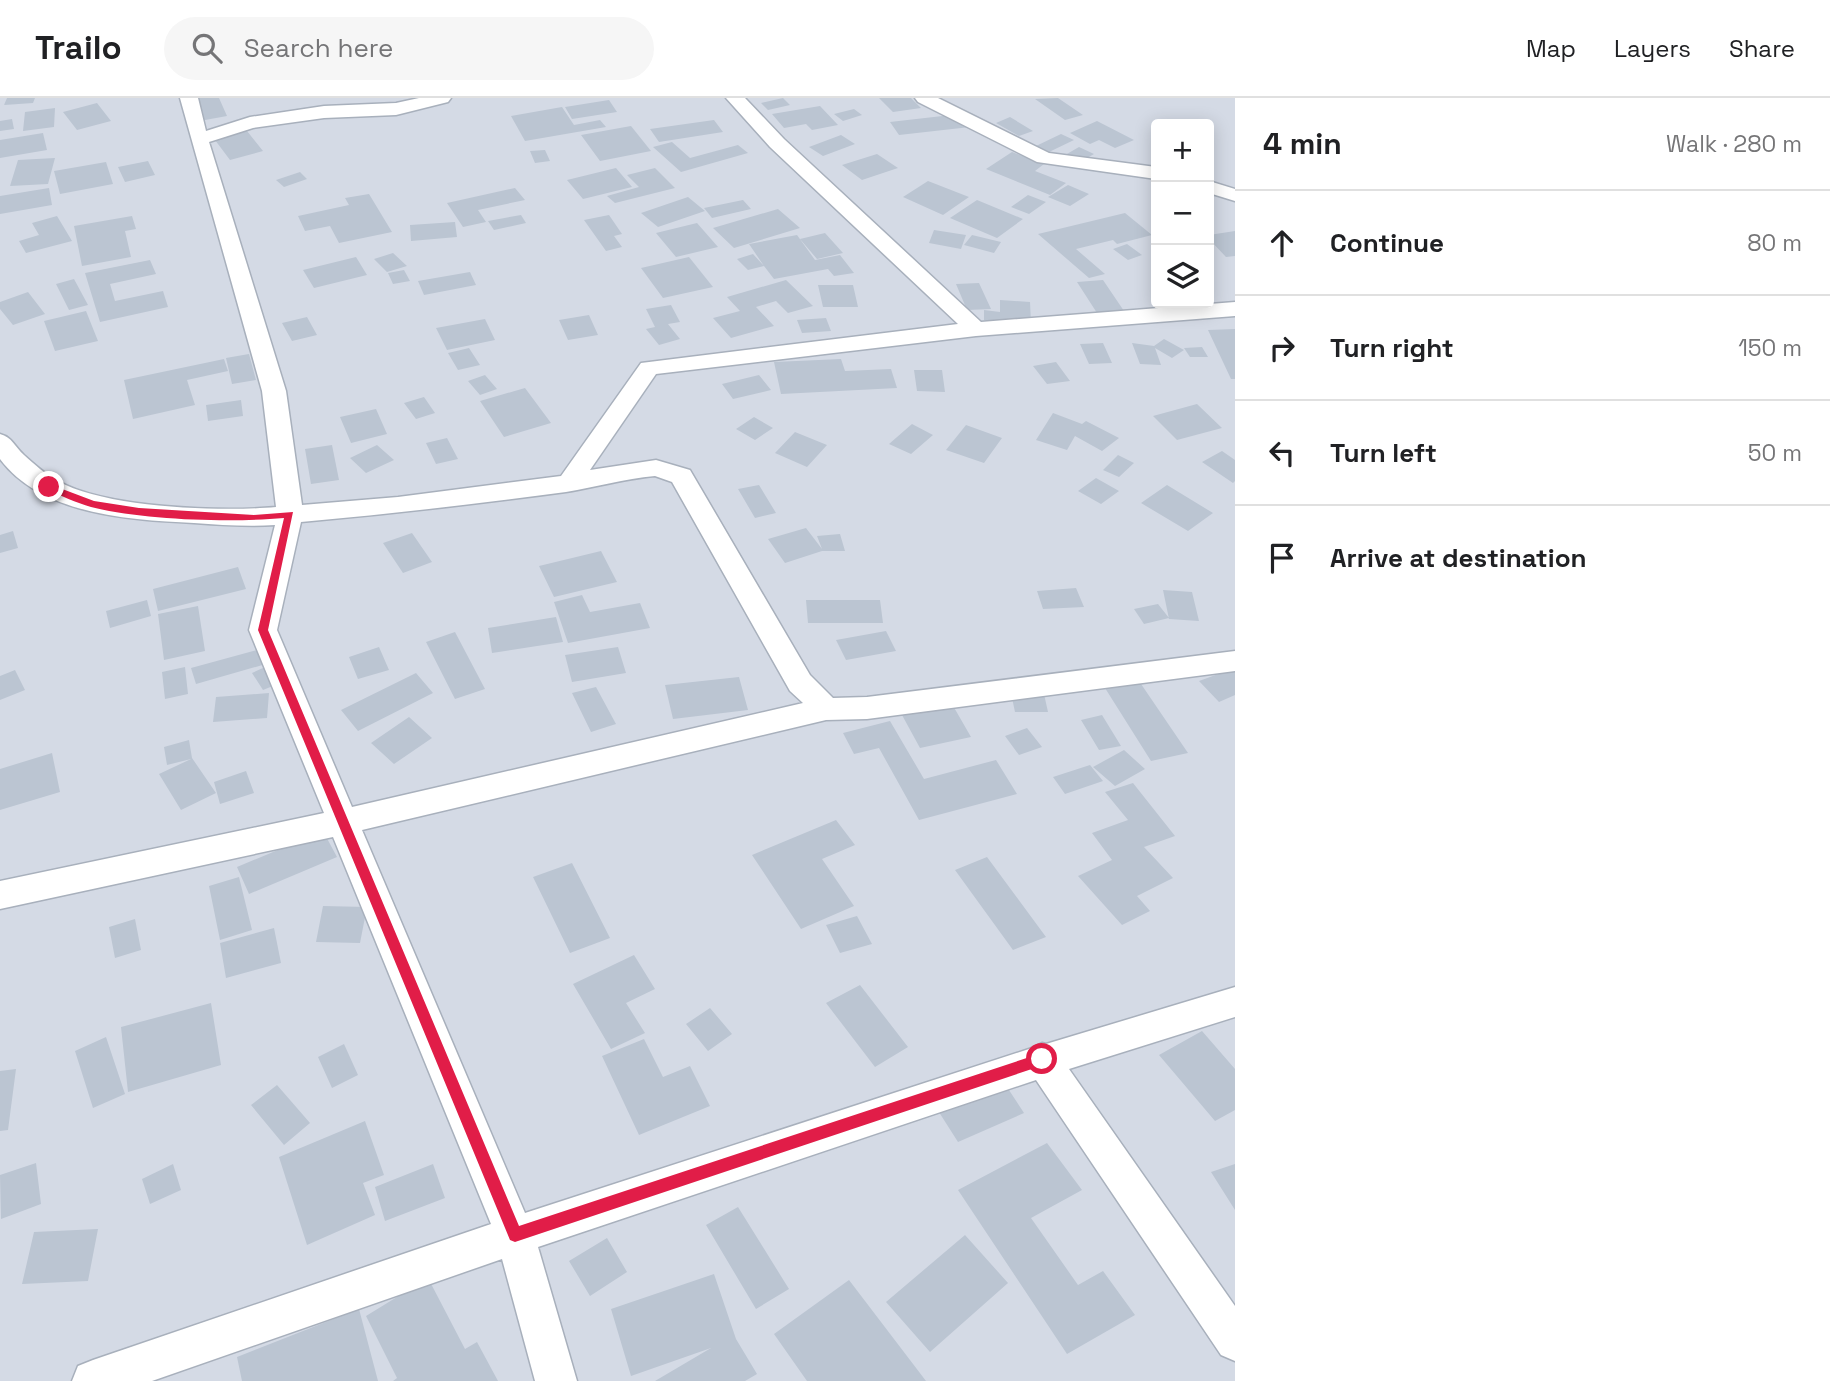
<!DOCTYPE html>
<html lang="en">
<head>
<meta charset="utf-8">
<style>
	body { margin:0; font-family:"Space Grotesk",sans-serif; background:#f6f6f6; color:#202124 }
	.controls { position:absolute; right:21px; top:21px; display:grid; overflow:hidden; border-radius:7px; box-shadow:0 4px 18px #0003 }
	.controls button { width:63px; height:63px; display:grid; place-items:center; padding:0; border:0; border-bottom:2px solid #e0e0e0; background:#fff; color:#202124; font:35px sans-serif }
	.stop { position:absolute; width:21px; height:21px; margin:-16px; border:5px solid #e11d48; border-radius:50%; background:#fff }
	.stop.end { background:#e11d48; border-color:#fff; box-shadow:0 2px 7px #0008 }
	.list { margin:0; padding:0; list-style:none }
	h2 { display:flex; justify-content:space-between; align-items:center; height:91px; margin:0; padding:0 28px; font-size:30px }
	h2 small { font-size:23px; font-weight:400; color:#757577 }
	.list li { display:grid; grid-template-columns:46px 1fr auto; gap:21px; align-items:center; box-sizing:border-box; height:105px; padding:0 28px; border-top:2px solid #e0e0e0 }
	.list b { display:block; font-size:26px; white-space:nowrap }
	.list em { font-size:23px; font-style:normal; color:#757577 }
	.icon { flex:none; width:38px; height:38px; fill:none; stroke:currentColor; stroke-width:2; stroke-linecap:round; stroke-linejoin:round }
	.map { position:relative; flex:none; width:1235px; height:1283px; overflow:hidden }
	header { display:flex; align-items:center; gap:42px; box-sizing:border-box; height:98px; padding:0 35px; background:#fff; border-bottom:2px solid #e0e0e0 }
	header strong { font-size:33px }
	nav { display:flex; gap:38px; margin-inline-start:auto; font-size:24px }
	.search { width:490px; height:63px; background:#f6f6f6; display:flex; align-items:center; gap:18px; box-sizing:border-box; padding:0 24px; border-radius:38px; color:#757577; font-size:26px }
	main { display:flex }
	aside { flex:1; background:#fff }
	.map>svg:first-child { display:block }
	.residential { fill:#d4dae5; fill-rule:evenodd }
	.building { fill:#bbc5d2 }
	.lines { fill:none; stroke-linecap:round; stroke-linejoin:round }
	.minor-casing { stroke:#a8b0bc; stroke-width:3 }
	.minor { fill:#fff; fill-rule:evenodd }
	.route { fill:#e11d48 }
</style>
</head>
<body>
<header>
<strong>Trailo</strong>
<div class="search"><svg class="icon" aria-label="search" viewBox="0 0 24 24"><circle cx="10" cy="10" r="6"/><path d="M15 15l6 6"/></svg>Search here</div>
<nav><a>Map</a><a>Layers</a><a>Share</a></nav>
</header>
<main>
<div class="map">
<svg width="1235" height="1283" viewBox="0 0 1235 1283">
	<rect width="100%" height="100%" fill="#e5e9f1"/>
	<path class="residential" d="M0,0H1235V1283H0ZM1156,26H1209V205H1156Z"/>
	<path class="building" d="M7,0H35L33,5L4,7Z
		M184,0H219L227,18L194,24Z
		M783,0L790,7L768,12L761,5Z
		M879,0H911L921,10L893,14Z
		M1058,0L1083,17L1065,22L1035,1Z
		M609,2L617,14L572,21L565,9Z
		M97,5L111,23L77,32L63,14Z
		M820,8L838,27L812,32L806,26L784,30L772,16Z
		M562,9L574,27L600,22L606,29L525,43L511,18Z
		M55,10L54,29L23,33L25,14Z
		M854,11L862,17L843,23L834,16Z
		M960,16L970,29L899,37L890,24Z
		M1010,19L1033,33L1019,38L996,25Z
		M12,21L14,31L0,33V23Z
		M714,22L723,34L659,44L650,31Z
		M1097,23L1134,42L1115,50L1099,42L1090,46L1070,35Z
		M631,28L651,53L600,63L581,37Z
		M247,33L263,53L230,62L215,42Z
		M43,35L47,52L0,60V42Z
		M1061,36L1074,42L1049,54L1036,48Z
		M841,37L855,46L823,58L809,49Z
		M672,44L690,60L738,47L748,55L681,74L653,49Z
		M1079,49L1094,56L1075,67L1060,60Z
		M545,52L550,63L535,65L530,53Z
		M1012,54L1044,66L1035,73L1066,85L1050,97L986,71Z
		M877,56L898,70L862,82L842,67Z
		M55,60L48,86L10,88L18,62Z
		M148,63L155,77L125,84L118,69Z
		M106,64L113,86L60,96L54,73Z
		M616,70L632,89L583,101L567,82Z
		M655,70L675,90L615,105L607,98L639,89L627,77Z
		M300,74L307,81L284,89L276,82Z
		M928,83L969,99L943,117L903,99Z
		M1068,87L1089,96L1070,108L1048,99Z
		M49,90L52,107L0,116V98Z
		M515,90L525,102L478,112L486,124L463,129L447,105Z
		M369,96L392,134L339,145L330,128L305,133L298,118L349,107L345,100Z
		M1028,97L1046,104L1029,116L1011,109Z
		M688,99L705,113L658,129L641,115Z
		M743,102L751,111L712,120L704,110Z
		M977,102L1023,121L997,140L950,120Z
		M778,111L800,130L734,150L713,130Z
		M1125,115L1152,137L1117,146L1113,142L1076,151L1105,176L1089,180L1038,136Z
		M521,117L526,125L494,132L488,123Z
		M609,117L622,136L614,138L622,149L606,153L584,122Z
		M57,118L72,143L26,155L19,143L39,137L32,125Z
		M132,118L136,131L125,133L131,159L82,168L74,128Z
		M455,124L457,139L411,143L410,127Z
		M697,125L718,149L676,159L656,135Z
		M934,132L966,137L961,151L929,145Z
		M1235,133V158L1226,159L1209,141V137Z
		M825,135L843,155L817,161L800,141Z
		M797,137L815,162L840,157L854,175L834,178L828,171L774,181L764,168L748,172L737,161L753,156L764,168L749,146Z
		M972,137L1001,144L994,155L964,147Z
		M1127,146L1142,157L1128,162L1113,151Z
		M393,155L407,168L387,174L374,161Z
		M356,159L367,177L314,190L303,172Z
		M689,159L713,189L663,200L641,170Z
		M150,162L156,176L110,186L115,203L163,193L168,209L100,224L85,175Z
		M404,172L410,183L393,186L388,175Z
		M470,174L476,187L424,197L418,183Z
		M74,181L88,207L69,212L56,186Z
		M786,182L813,208L788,215L776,203L756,209L774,228L731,240L713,220L740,213L727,199Z
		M1103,182L1124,213L1097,215L1077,184Z
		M979,185L991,211L967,212L956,186Z
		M818,187H853L858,209H823Z
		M28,194L45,216L13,227L0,211V204Z
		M1000,202L1030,204L1031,226L984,222V212L1000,214Z
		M671,207L680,224L668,226L680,241L659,247L646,231L655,229L646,211Z
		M86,213L98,243L55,253L44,223Z
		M589,217L598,237L568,242L559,222Z
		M307,219L317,237L292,243L282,225Z
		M826,220L831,233L802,235L797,222Z
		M485,221L495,242L447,252L436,230Z
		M1235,231V281H1231L1208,232Z
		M1164,241L1184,252L1172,260L1155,250L1161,267L1140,266L1132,245L1154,248Z
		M1103,245L1112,265L1089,266L1080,246Z
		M1202,249L1208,259H1190L1184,250Z
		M469,250L480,267L458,272L448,255Z
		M249,256L256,282L232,286L226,260Z
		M224,261L228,273L187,282L195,307L133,321L124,282Z
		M841,261L845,273L891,271L897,290L781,296L774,264Z
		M1056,264L1070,283L1047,286L1033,268Z
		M914,272H942L945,294L917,293Z
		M485,277L497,291L480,297L468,283Z
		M759,277L771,292L733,301L722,286Z
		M525,290L551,325L504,339L480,303Z
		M424,299L435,315L416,321L404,305Z
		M241,302L243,318L208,323L206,307Z
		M1197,306L1222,330L1177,342L1153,318Z
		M376,311L387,336L351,345L340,319Z
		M1053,315L1082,326L1086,323L1119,340L1102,353L1075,338L1067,352L1036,342Z
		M754,319L773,330L755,342L736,331Z
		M912,326L933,337L911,356L889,346Z
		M966,327L1002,340L984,365L946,352Z
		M795,334L827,347L807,369L775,355Z
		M447,340L458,361L436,366L426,345Z
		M332,347L339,382L311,386L305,351Z
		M377,347L394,362L366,375L350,360Z
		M1222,353L1235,362V383L1233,385L1202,364Z
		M1118,357L1134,365L1119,379L1103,372Z
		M1096,380L1119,393L1101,406L1078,393Z
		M759,387L776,415L755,420L738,391Z
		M1167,387L1213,415L1188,433L1141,405Z
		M806,430L822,451L817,438L840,436L845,453H822L785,465L768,441Z
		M13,433L18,450L0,455V437Z
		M412,435L432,464L403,475L383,445Z
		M601,453L617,484L554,499L539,468Z
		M238,469L246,491L158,513L153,491Z
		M1076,490L1084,509L1043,511L1037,493Z
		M1163,492L1192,494L1199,523L1169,521Z
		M582,497L590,514L640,505L650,530L568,545L554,504Z
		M147,502L151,518L110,530L106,513Z
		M806,502H880L883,525H808Z
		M1158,506L1169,520L1144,526L1134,511Z
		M198,508L205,553L164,562L158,516Z
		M556,519L563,544L492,555L488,530Z
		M886,533L896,553L846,562L836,542Z
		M455,534L485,591L455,601L426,544Z
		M379,549L389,572L358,581L349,559Z
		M618,549L626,575L572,584L565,557Z
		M261,551L266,566L196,586L191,570Z
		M274,565L285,583L263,592L252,575Z
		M185,569L188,596L165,601L162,574Z
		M1235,570V597L1219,604L1199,583Z
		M15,572L25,592L0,602V578Z
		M416,575L433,595L358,633L341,612Z
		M739,579L748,612L673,621L665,587Z
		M1139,583L1188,655L1151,663L1105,590Z
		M596,589L616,626L591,634L572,595Z
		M269,595L267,620L213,624L216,599Z
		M1011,595L1044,596L1048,614H1015Z
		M952,606L971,639L920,650L902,617Z
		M1102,617L1121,648L1099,652L1081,622Z
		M409,619L432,640L394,666L371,645Z
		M890,623L924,681L996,662L1017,696L919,722L879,650L854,656L843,635Z
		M1027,630L1042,649L1019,657L1005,638Z
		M189,642L192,660L216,695L181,712L159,676L191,661L167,667L164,649Z
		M1124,652L1145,671L1115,688L1093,669Z
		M52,655L60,694L0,712V671Z
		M1090,667L1103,683L1065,696L1053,679Z
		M246,673L254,695L220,706L214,684Z
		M1133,685L1175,738L1144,749L1173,780L1137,798L1150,813L1122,827L1078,778L1112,762L1092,735L1128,722L1105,694Z
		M836,722L855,747L822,761L854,808L801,831L752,757Z
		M323,733L337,759L249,796L237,769Z
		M987,759L1046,839L1013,852L955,772Z
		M572,765L610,840L570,855L533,779Z
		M239,779L252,832L220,842L209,788Z
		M323,808L367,809L360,845L316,844Z
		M857,818L872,846L840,855L826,827Z
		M135,821L141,852L115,860L109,829Z
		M274,830L281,865L226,880L220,845Z
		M634,857L655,891L626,905L645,935L611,951L573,886Z
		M860,887L908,949L875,969L826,905Z
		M211,905L221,967L128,994L121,929Z
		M710,910L732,936L708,953L686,926Z
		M1202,933L1235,971V1012L1215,1023L1159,957Z
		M106,939L125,996L93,1010L75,953Z
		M644,941L663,979L690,968L710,1008L639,1037L602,958Z
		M344,946L358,977L332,990L318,959Z
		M16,971L8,1032L0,1033V973Z
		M1003,983L1024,1015L958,1044L937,1011Z
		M277,987L310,1025L284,1047L251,1007Z
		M365,1023L384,1077L363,1085L375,1117L307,1147L279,1059Z
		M1047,1045L1082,1092L1031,1120L1078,1187L1103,1173L1135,1217L1067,1256L958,1092Z
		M36,1065L41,1106L1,1121L0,1077Z
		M173,1066L181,1092L150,1106L142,1081Z
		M433,1066L445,1100L385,1123L375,1089Z
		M1235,1066V1112L1211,1074Z
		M738,1109L789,1191L756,1211L706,1127Z
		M98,1131L88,1183L22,1186L34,1134Z
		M965,1137L1008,1185L930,1254L886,1204Z
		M607,1140L627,1174L590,1198L569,1163Z
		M714,1176L736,1241L757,1276L745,1283H655L711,1250L631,1278L611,1211Z
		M428,1180L465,1251L477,1244L498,1283H393L397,1280L366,1218Z
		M849,1182L926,1283H807L774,1236Z
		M359,1211L378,1283H242L237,1259Z"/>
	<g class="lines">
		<g class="minor-casing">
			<path id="minor" d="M180,0H198L206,33L250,19L324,8L396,5L419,0H451L448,4L396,17L324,20L253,30L209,44L286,293L302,407L398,399L561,378L641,265L958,226L770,49L726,0H745L784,41L981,224L1235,204V218L976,238L656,276L590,372L656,362L690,372L810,577L833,600L867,599L1235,553V573L867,621L826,622L362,732L525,1115L1029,951L1042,945L1046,946L1235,889V919L1069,971L1235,1208V1263L1221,1257L1036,982L538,1149L577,1283H535L502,1161L152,1283H72L78,1268L93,1262L491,1126L333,739L0,811V783L324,715L249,532L275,427C248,429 221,427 194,425C130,422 42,417 0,361V336C12,339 15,349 24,357C34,366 46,377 58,383C105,410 222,414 276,409L262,293ZM655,378L672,384L790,593L803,605L352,709L277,532L301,424C389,416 478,406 566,394C596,389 624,381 655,378Z
				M915,0H938L1049,55L1156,69V81L1037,64L918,4Z
				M1209,83L1235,91V103L1209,95Z"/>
		</g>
		<use href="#minor" class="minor"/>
	</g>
	<path class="route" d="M49,386L94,403L139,410L254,417L293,414L268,532L519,1128L1042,955L1049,961L1047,966L515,1144L510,1142L258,532L284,420C231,425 142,422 91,409C76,405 61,397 46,392V387Z"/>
</svg>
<div class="controls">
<button>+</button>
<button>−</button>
<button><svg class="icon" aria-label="layers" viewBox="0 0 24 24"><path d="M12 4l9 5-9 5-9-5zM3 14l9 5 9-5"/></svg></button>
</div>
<div class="stop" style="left:1042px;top:961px"></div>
<div class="stop end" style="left:49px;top:389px"></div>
</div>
<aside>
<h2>4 min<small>Walk · 280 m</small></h2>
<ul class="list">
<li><svg class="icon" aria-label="ahead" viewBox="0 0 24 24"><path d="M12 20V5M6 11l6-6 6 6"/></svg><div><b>Continue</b></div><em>80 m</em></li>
<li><svg class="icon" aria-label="right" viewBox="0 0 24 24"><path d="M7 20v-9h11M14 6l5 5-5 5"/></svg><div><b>Turn right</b></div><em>150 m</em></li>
<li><svg class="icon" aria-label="left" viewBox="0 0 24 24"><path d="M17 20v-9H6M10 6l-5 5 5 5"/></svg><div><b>Turn left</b></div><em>50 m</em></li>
<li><svg class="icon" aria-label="arrive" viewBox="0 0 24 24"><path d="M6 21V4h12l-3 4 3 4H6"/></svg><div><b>Arrive at destination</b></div></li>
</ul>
</aside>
</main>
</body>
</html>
